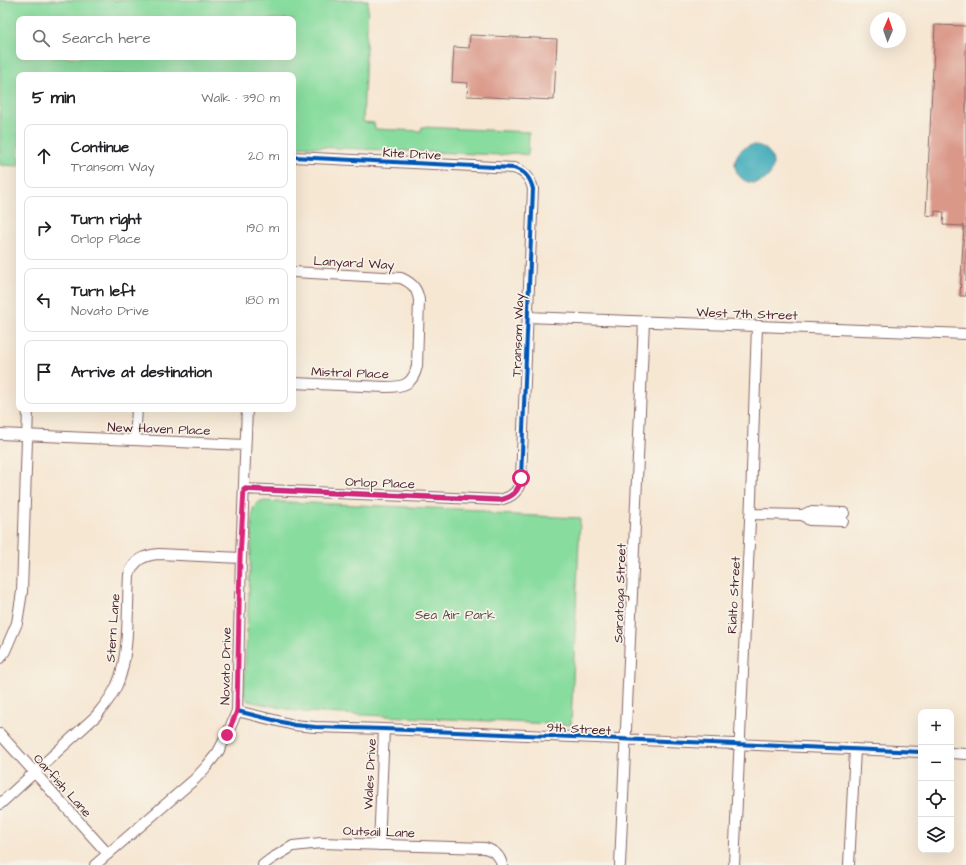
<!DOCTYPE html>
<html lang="en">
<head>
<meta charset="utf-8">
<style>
	body { margin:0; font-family:"Architects Daughter",sans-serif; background:#f2f2f2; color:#202124 }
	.controls { position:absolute; right:12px; bottom:12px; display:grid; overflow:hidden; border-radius:8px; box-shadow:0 4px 16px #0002 }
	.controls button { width:36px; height:36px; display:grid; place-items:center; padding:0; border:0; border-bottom:1px solid #e0e0e0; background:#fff; color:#202124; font:20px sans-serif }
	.compass { position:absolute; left:870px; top:12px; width:36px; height:36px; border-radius:50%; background:#fff; box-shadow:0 4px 16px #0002; rotate:2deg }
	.stop { position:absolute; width:12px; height:12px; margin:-9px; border:3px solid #db2777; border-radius:50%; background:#fff }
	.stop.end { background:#db2777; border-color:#fff; box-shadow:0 1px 4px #0008 }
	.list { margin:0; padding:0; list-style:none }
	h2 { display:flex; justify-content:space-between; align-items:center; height:52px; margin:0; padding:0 16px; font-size:17px }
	h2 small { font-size:13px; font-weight:400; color:#757577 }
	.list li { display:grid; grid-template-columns:26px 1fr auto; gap:12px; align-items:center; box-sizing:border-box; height:64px; margin:0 8px 8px; padding:0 8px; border:1px solid #e0e0e0; border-radius:8px }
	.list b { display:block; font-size:15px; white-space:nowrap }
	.list p { margin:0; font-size:13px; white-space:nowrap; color:#757577 }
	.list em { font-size:13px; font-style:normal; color:#757577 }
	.icon { flex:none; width:22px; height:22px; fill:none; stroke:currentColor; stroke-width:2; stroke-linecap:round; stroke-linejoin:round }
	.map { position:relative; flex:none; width:966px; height:865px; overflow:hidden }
	.search { position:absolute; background:#fff; box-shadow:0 4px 16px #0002; left:16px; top:16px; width:280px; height:44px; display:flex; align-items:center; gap:10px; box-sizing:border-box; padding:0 14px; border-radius:8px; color:#757577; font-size:15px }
	.panel { position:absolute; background:#fff; box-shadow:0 4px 16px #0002; left:16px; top:72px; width:280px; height:340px; border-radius:8px }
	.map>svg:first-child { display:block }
	.green { fill:#87dc9e; stroke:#687e64; fill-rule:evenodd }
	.water { fill:#3baab9; stroke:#426472 }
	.building { fill:#da9889 }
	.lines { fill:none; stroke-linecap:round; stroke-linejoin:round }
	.minor-casing { stroke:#866566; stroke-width:12 }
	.minor { stroke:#fff; stroke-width:10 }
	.cycleway-casing { stroke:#f7f3e8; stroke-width:6 }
	.cycleway { stroke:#0057b8; stroke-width:4 }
	.route { stroke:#db2777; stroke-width:5 }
	.labels { text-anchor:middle; stroke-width:3.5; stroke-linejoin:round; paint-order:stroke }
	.street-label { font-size:13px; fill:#4a1f2b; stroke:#f7f3e8 }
	.park-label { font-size:13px; fill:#594e48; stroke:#f7f3e8 }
</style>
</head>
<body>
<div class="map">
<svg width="966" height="865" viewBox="0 0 966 865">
	<rect width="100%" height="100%" fill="#f7f3e8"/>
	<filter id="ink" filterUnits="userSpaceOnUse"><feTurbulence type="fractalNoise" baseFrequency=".025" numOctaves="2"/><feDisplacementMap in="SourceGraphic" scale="8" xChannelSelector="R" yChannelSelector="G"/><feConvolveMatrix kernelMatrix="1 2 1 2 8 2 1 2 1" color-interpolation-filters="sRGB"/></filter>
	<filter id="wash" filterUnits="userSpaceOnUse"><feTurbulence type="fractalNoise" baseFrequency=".012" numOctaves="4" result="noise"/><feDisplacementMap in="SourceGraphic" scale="16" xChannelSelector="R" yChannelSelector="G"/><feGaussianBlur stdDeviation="0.9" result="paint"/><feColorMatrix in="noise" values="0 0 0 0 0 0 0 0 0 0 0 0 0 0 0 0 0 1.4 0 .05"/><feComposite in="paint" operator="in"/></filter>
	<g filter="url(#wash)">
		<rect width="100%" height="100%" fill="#f6e7d3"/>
		<path class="green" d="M0,0H368L363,122L374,123L375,129L421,131L422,127L529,132L528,155L514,153L500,155L293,146V75H19V166L0,165ZM19,19H293V57H19Z
			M260,501L481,510L493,514L580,518L571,725L302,712L248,701L244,693L253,508Z"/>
		<path class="water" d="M735 164a19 19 0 1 1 38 0a19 19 0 1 1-38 0Z"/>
		<g id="blocks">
			<path class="building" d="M935,25L966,26V296H960L964,226L943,225L944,212L935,211V216L926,215Z
				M470,35L557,39L554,100L467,96L468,83L452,82L454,47L469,48Z"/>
		</g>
	</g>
	<g filter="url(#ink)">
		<use href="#blocks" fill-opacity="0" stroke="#866566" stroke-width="1"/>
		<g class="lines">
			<g class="minor-casing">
				<path id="minor" d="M293,272L401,278C412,283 417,288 419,300L417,366C413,385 403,387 386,387L293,383
					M527,317L966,334
					M0,434L245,445
					M135,440L137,409
					M244,489L499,500C513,497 519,491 521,478L533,189C530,177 525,172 514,168L293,157
					M751,514L803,515L809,512L844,513
					M803,515L809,520L843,521
					M0,658L5,651L17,623L22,592L28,409
					M237,711L294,725L315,727L384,729L921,752
					M0,734L108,854
					M951,753L966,754
					M0,804L96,716C104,706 112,697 117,685C130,656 127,608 129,575C134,560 144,555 159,554L241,558
					M379,845L384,729
					M95,865L195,779L206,767L218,752L227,735L237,711L241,558L247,409
					M263,865L271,859L293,846L321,843L485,848C494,851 500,855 502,865
					M620,865L644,321
					M734,865L751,499L757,326
					M849,865L855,749"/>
			</g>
			<use href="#minor" class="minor"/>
			<g class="cycleway-casing">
				<path id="cycleway" d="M244,489L499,500C513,497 519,491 521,478L533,189C530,177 525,172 514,168L293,157
					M237,711L294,725L315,727L384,729L921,752"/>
			</g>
			<use href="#cycleway" class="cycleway"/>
		</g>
	</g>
	<g class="lines" filter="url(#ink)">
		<path class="route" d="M227,735L237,711L240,558L244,489L499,500C513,497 519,491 521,478"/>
	</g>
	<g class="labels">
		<g class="street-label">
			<text transform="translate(412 153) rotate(3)" y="5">Kite Drive</text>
			<text transform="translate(354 262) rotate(3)" y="5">Lanyard Way</text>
			<text transform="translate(747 313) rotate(2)" y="5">West 7th Street</text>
			<text transform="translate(517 335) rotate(-88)" y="5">Transom Way</text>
			<text transform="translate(350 372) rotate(2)" y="5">Mistral Place</text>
			<text transform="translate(159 428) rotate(2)" y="5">New Haven Place</text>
			<text transform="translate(380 482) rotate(2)" y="5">Orlop Place</text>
			<text transform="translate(619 593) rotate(-88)" y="5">Saratoga Street</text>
			<text transform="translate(733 595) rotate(-87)" y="5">Rialto Street</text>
			<text transform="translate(112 628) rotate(-86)" y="5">Stern Lane</text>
			<text transform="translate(225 666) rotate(-89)" y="5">Novato Drive</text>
			<text transform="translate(579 728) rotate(3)" y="5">9th Street</text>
			<text transform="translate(369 774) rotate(-87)" y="5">Wales Drive</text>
			<text transform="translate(63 785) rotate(48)" y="5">Oarfish Lane</text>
			<text transform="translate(379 831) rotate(2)" y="5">Outsail Lane</text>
		</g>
		<g class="park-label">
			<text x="455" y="619">Sea Air Park</text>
		</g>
	</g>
</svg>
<div class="controls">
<button>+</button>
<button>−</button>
<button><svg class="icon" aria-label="locate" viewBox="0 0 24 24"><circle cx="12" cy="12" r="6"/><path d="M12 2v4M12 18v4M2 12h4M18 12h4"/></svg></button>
<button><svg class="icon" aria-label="layers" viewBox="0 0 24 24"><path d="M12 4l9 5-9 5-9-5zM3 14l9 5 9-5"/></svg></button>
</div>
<svg class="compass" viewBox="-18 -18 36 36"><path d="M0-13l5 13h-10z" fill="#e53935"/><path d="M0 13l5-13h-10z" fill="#757577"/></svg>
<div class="stop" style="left:521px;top:478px"></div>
<div class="stop end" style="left:227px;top:735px"></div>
<div class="search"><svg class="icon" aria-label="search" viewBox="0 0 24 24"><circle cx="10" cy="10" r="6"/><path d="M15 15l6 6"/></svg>Search here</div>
<section class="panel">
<h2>5 min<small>Walk · 390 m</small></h2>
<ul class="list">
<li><svg class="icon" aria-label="ahead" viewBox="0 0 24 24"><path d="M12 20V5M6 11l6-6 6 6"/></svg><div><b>Continue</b><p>Transom Way</p></div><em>20 m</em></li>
<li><svg class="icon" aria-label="right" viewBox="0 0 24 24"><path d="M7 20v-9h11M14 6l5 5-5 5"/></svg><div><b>Turn right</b><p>Orlop Place</p></div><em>190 m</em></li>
<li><svg class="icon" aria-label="left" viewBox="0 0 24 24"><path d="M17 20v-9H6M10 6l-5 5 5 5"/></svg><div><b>Turn left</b><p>Novato Drive</p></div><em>180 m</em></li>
<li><svg class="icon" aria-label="arrive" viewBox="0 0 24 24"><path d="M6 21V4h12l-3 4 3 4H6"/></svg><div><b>Arrive at destination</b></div></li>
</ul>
</section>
</div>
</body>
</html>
